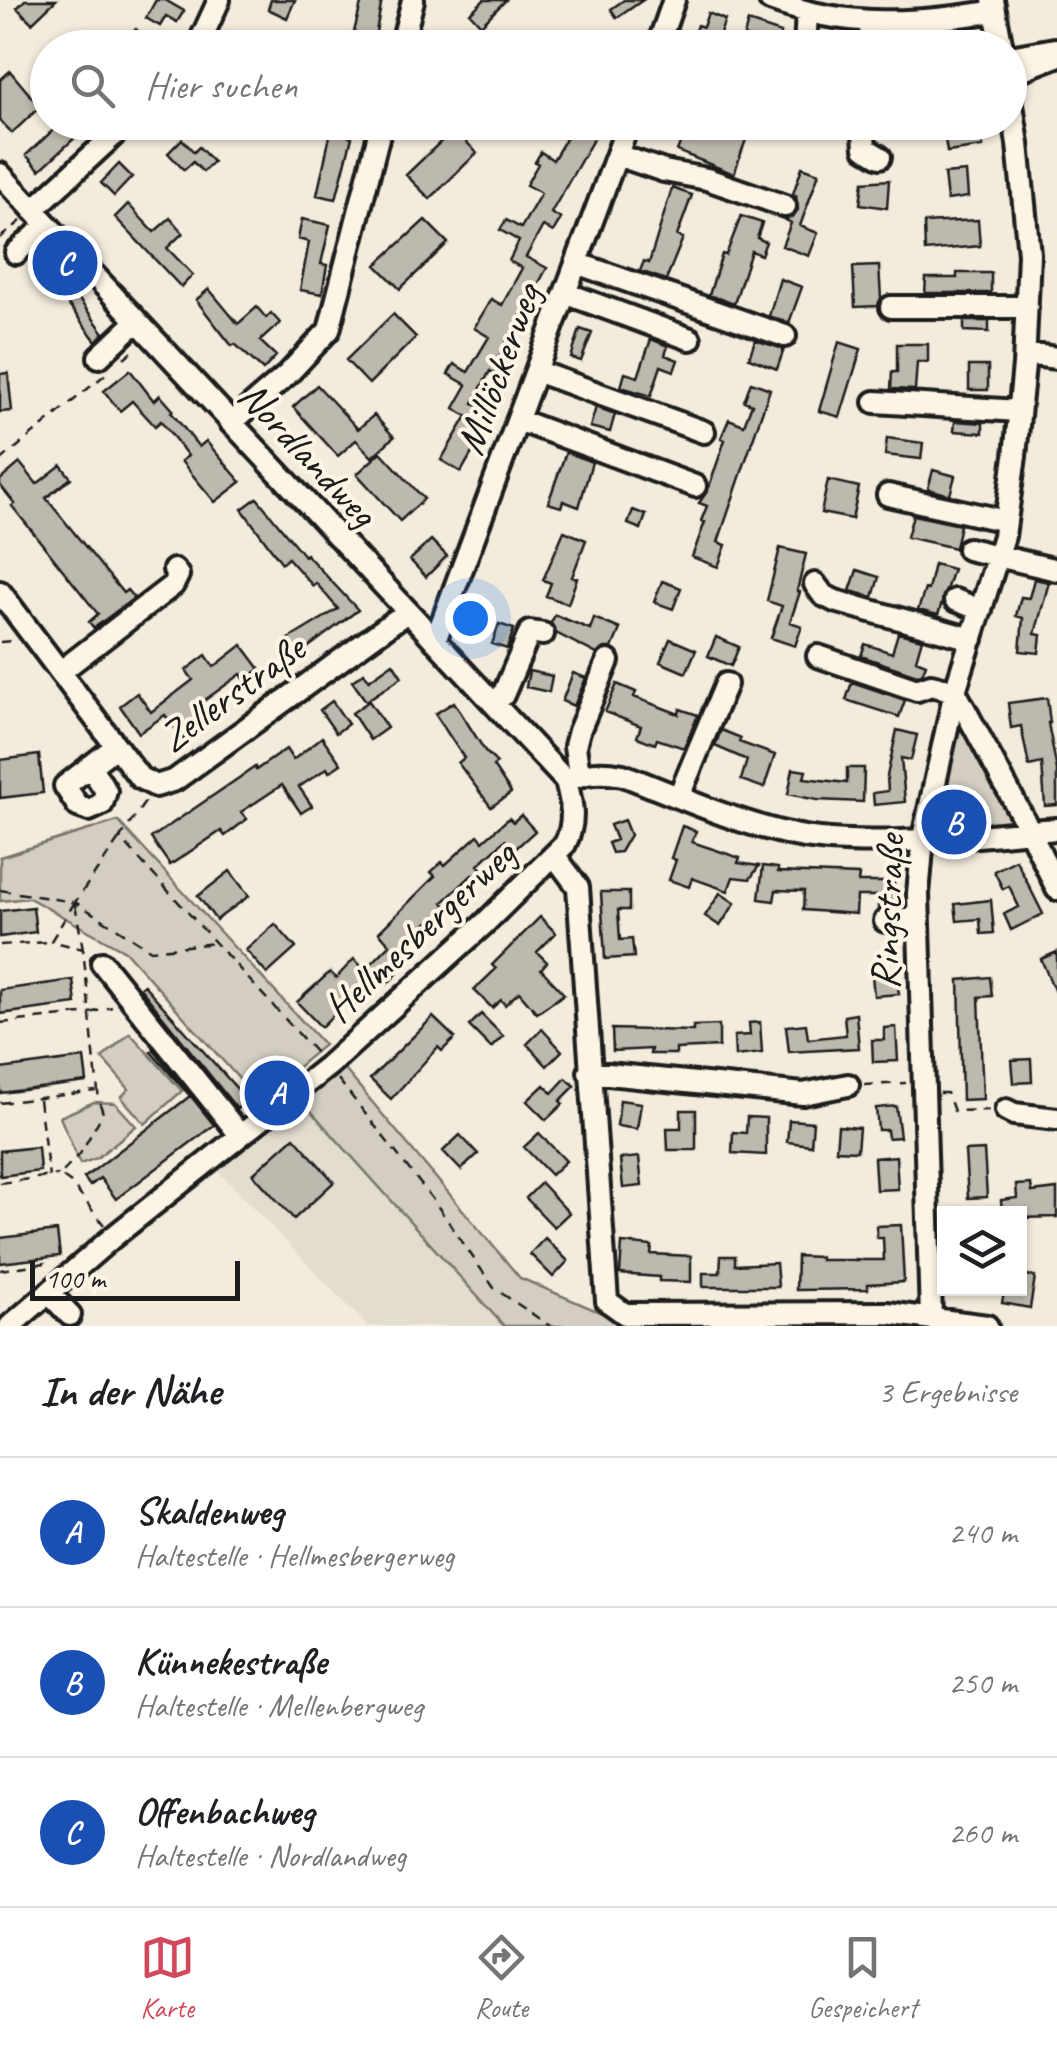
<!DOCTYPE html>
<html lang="de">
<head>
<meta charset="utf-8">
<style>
	body { margin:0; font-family:Caveat,sans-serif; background:#f6f6f6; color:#202124 }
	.controls { position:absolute; right:30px; bottom:30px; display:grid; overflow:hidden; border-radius:0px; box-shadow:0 2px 8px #0004 }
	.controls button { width:90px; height:90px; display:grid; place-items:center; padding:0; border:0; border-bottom:2px solid #e0e0e0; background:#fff; color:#202124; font:50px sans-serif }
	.scale { position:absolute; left:30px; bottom:25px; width:210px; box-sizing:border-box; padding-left:10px; border:5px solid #1c1c1c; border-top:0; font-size:28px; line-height:35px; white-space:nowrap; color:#1c1c1c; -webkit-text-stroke:8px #fcf5e5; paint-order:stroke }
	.you { position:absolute; left:470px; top:618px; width:35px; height:35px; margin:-25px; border:8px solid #fff; border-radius:50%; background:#1a73e8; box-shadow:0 0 0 15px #1a73e833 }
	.badge { display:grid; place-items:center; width:65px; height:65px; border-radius:50%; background:#d1495b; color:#fff; font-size:32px; font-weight:700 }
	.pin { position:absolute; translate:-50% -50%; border:5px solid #fff; box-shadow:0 2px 10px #0006 }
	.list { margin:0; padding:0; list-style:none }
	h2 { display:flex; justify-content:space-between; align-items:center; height:130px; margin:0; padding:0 40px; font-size:42px }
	h2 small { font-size:32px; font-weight:400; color:#757577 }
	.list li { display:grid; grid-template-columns:65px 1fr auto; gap:30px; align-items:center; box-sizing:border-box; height:150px; padding:0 40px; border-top:2px solid #e0e0e0 }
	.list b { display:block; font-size:38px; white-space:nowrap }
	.list p { margin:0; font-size:32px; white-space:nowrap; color:#757577 }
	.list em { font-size:32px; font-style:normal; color:#757577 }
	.icon { flex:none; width:55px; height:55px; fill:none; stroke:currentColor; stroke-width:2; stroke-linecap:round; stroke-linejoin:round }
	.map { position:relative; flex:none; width:1057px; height:1326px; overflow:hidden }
	.search { position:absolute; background:#fff; box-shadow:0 2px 8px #0004; left:30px; right:30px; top:30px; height:110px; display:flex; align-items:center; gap:25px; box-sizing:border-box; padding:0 35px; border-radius:55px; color:#757577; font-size:38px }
	.sheet { height:580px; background:#fff }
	nav { display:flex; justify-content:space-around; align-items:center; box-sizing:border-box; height:140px; border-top:2px solid #e0e0e0; background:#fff; font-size:28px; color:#757577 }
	nav a { display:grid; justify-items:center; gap:5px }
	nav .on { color:#d1495b }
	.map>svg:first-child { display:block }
	.built { fill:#e3ddcf }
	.green { fill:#d3cec1; stroke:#78756e; stroke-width:2.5 }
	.building { fill:#beb9ae; stroke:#1c1c1c; stroke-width:2.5 }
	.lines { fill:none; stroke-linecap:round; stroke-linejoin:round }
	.minor-casing { stroke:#1c1c1c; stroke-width:28 }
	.path { stroke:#1c1c1c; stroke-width:2.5; stroke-dasharray:10 8; stroke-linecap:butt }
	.minor { stroke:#fcf5e5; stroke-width:20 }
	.labels { text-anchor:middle; stroke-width:8; stroke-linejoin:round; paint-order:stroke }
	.street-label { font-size:42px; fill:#1c1c1c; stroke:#fcf5e5 }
</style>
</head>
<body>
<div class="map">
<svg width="1057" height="1326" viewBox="0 0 1057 1326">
	<rect width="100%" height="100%" fill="#f3ecdd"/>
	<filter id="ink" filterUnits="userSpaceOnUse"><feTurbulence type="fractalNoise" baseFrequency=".01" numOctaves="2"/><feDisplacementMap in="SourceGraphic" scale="20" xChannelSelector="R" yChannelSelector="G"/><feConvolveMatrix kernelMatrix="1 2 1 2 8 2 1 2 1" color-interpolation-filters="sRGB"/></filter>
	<g filter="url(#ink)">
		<path class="built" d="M302,1101L492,1311L504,1326H367L218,1171Z"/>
		<path class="green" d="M955,717L1017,822L932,824Z
			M118,821L324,1045L258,1100L125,951L29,898L0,901V857Z
			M130,1033L182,1091L145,1124L121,1097L129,1089L102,1058Z
			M341,1065L520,1278L604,1314L928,1320L961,1326H504L302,1101Z
			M94,1102L115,1103L136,1126L97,1158L80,1164L60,1117Z"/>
		<path class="building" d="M25,0H56L32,23L17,8Z
			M156,0H165L184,11L177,22L166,16L160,26L146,18Z
			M271,0H295L287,18L268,9Z
			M362,0H382L373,48H350Z
			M484,0H506L481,25L470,13Z
			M624,0H643L617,18L611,9Z
			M708,13L725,20L718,39L737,48H704L691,42L697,25L703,27Z
			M748,22L781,33L776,48H757L759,41L744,36Z
			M136,29L154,48H117Z
			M10,71L40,107L12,133L0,120V80Z
			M62,122H92L40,170L26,155Z
			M198,122H226L212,137Z
			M576,122H603L551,213L561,219L557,225L553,232L543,226L526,257L547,268L498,358L509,364L501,377L490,371L473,403L494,415L461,472L441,460L467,416L454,408L467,385L448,374L454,364L468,372L489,337L474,328L491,299L502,305L522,268L509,261L519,241L500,230L506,220L521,228L541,193L526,185L538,164L535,162L541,152L553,160Z
			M736,122H752L734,174L677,151L682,138L690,142L697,126L731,139Z
			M957,122H981L983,147L947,152L944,132L958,130Z
			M454,129L477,153L430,199L406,175Z
			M331,131L352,137L336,199L317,195Z
			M182,139L194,152L199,147L213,162L203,172L193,162L184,170L168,153Z
			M119,164L132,177L114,196L101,183Z
			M802,167L819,173L800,226L818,233L809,256L782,246L791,223L786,220L798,210L796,195L793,194Z
			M966,172L968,197L947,200L944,174Z
			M889,180L887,208L860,204L863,182Z
			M672,188L692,195L677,236L683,238L666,280L640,271L644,261L649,263Z
			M128,204L154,232L170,218L183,233L167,248L193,275L181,287L115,217Z
			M741,216L762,223L757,238L766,242L761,255L751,251L734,304L709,295L722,254L726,255Z
			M302,219L330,225L321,264L327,265L322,294L300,290L309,242L298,239Z
			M425,220L448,243L400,289L376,265Z
			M978,220L980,246L925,251L924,223Z
			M41,249L104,333L96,341L32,257Z
			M879,266L881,298L878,306L855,307L853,267Z
			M957,273H991V293H925L926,278H957Z
			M780,279L802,287L789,323L769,316Z
			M209,289L238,324L257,307L266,318L271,313L280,323L260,341L276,356L263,370L235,344L232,346L196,300Z
			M393,314L416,337L369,384L346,360Z
			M964,321H989V332L964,331Z
			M580,329L592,333L581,361L571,358Z
			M651,339L668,346L665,355L678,360L674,371L661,366L651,396L621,387L625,373L638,377Z
			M755,340L784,349L777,369L749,358Z
			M839,342L861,349L840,417L819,411Z
			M897,344H928V362H917L915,390L891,389L892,372H897Z
			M969,366H988V390H969Z
			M130,370L154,401L160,395L173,410L171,412L199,447L206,441L241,482L215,502L181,461L188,456L161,421L155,426L132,401L120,411L104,391Z
			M8,373L12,411L0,412V374Z
			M751,382L770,389L718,542L726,545L718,567L692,557L705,522L701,521L707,506L699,503L708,490L725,440L721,438L729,419L744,425L752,404L744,401Z
			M317,385L358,429L374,415L394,437L372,457L356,440L338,456L293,407Z
			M596,407L615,414L610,432L590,427Z
			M955,421L983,423V433L954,431Z
			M887,438L923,443L921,459L885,455Z
			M381,452L424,499L400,521L357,474Z
			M566,452L592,462L579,507L563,501L561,507L548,503Z
			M20,463L37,484L61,465L71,478L46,498L123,593L127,590L134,598L94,628L89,622L98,614L12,506L15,504L0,485V480Z
			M933,470L955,476L950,495L928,489Z
			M828,480L859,487L852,519L821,513Z
			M257,498L304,556L306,554L358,610L298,655L287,640L338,609L316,583L313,586L288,558L282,563L269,546L242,509Z
			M633,510L646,515L641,529L628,524Z
			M913,515L960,525L955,548L907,537Z
			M564,531L586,540L572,577L577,578L568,604L546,596L551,583L543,580Z
			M431,540L447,556L426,577L410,560Z
			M780,548L806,554L797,591L800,592L790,622L802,626L795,646L771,638L782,606L767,601Z
			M934,564L953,569L938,615L918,610L925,589L928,590Z
			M857,570L879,577L873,597L850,591Z
			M1034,579L1049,582L1035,634L1041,635L1039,653L1020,651L1023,618L1016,616L1021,597L1029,598Z
			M662,581L681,588L673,609L654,602Z
			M555,615L590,629L594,618L620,629L612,648H605L597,654L556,633L551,623Z
			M499,624L514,629L507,649L492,644Z
			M898,633L922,639L916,660L926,664L922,674L917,675L861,656L865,644L892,653Z
			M716,637L739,647L731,666L708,656Z
			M670,639L696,650L686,673L660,662Z
			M242,645L260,669L245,680L241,674L198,705L209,720L184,740L165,715L139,733L120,706L137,693L151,712L193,680L186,670L206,655L214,667Z
			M393,663L402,677L366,701L352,681L364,673L369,680Z
			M529,671L552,676L549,692L526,687Z
			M573,673L586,678L574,706L562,701Z
			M852,682L905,700L899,717L846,700Z
			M617,684L636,692L634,697L679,714L680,709L698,715L684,748L657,739L655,744L637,737L641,726L605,712Z
			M1047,698L1050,723H1048L1057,770V805L1045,806L1042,763L1029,766L1021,726L1011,728L1008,703Z
			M332,701L348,724L336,733L320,710Z
			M369,701L387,728L370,740L352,713Z
			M454,702L485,751L497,763L493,766L511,793L491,807L458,763L464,758L435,714Z
			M721,730L741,738L739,742L775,755L764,788L741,780L747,760L715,746Z
			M897,730L917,735L911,760L901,758L905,802L874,805L873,793L888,791L887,776Z
			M322,737L341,764L329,772L327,768L299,787L312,806L301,813L282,785L241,812L247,819L225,836L221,831L170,865L151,838L255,767L256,770L286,749L293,760Z
			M39,755L43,793L0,798V760Z
			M847,768H864L863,802L817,800L788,794L793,769L806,771L804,778L847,783Z
			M521,815L535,831L514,850L505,840L478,865L485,873L477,880L472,875L443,902L452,913L441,923L435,916L409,940L414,945L390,967L397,974L387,984L369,966L390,945L379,932L435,876L431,872L442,862L445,865L478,835L483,841L509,818L513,822Z
			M624,820L630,835L620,852L612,853L608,843L616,840L610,825Z
			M682,826L696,831L692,842L740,858L738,863L759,866L750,879L733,877L728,891L692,878L689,887L669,880L676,860L671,858Z
			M1016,860L1043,914L1011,930L1004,914L1019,907L1009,886L1003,889L994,871Z
			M763,866L778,868V872L859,875L858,882H894V906L878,909V896H857L856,914L803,910L804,891L776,890L774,901L759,899Z
			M230,871L249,896L216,920L198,896Z
			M601,892H629V910H618L620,940L632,939L634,957L605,959Z
			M720,893L735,903L720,926L705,916Z
			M991,900L994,933L981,934L980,919L957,921L955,904Z
			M33,907L36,932L0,937V911Z
			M540,917L556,933L537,952L547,962L541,969L564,994L537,1013L519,992L505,1005L501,1000L492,1008L474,990L496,969L492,965Z
			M275,924L296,948L267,974L246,950Z
			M1057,952V997L1041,959Z
			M354,959L372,977L321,1027L297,1002L330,972L336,978Z
			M896,972L899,994L874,996L872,975Z
			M990,977L992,996L979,997L983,1099L962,1100L959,980Z
			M73,980L76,1004L0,1014V990Z
			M144,985L247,1100L237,1109L140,988Z
			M481,1014L503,1036L491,1048L469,1026Z
			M856,1014L859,1048L789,1052L786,1026L806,1024L808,1039L846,1035L844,1016Z
			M433,1017L455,1038L442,1051L438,1047L391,1099L370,1079Z
			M760,1022L762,1053L735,1056L734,1036L750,1035L749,1023Z
			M719,1025V1047L676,1049V1054H650L651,1049L613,1051L612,1029L693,1031V1026Z
			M896,1027L898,1061L873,1062L872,1040H884V1028Z
			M542,1029L562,1051L547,1066L527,1044Z
			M154,1050L214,1125L116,1199L100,1178L90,1186L84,1178L190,1096L151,1052Z
			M84,1058L87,1082L0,1093V1069Z
			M1031,1059L1032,1082L1014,1083L1012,1060Z
			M566,1078L575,1086L560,1101L563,1104L546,1120L527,1101L544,1085L552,1093Z
			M620,1100L641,1103L637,1129L617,1126Z
			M896,1106L900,1137L888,1138L887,1130H878L876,1108Z
			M681,1110H696V1150H668L667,1128H681Z
			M747,1117L766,1118V1155L732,1153L733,1132L746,1133Z
			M789,1120L813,1122L811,1145L787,1142Z
			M838,1126L859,1128L857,1151L836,1150Z
			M539,1133L566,1161L551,1175L524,1147Z
			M460,1135L478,1154L461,1170L443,1151Z
			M294,1137L334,1182L294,1219L253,1174Z
			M38,1147L40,1171L0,1176V1151Z
			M984,1150L987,1197L968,1198L965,1151Z
			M896,1156L898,1189L876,1190L874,1158Z
			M639,1157L642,1186L623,1188L620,1159Z
			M541,1183L569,1213L554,1227L526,1198Z
			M1031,1184L1032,1192L1057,1189V1217L1020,1218V1214H1002L1001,1200L1017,1198L1016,1185Z
			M901,1225L904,1282L868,1284V1289L796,1290L797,1256L820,1257V1260H884L883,1238H877L876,1226Z
			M57,1231L60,1256L0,1263V1238Z
			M545,1238L568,1261L553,1277L530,1254Z
			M622,1243L652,1246L651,1254L691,1256V1282L659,1281V1277L620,1274Z
			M721,1256H735V1265L776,1263L778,1287H703V1273H720Z
			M1020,1274L1035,1277L1030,1308L1002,1303L1005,1288H1020Z"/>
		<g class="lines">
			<g class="minor-casing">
				<path id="minor" d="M770,0C846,29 917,24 995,11
					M993,0L1002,48
					M197,48L219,0
					M401,48L413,0
					M657,48L674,0
					M805,48L807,12
					M869,48L871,22
					M1010,57L1055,49
					M1010,74L1057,56
					M863,122L865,148L880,157
					M617,155L664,171L707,179L785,206
					M0,174L566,781C572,804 576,822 565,844L484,924L328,1066L113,1237L10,1326
					M33,210L128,122
					M16,253L47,225
					M576,263L785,336
					M565,293L690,339
					M891,307H1027
					M1025,354L1057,358
					M99,357L136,322
					M536,371L704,432
					M875,402L1019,411
					M518,420L695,486
					M231,423L288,374L329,330L382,122
					M888,495L1006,521
					M968,549L1057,570
					M815,584L823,595L835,601L972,639
					M0,592L140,778L156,786L175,780L407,612
					M955,600L981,610
					M435,641L629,122
					M818,656L917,690L931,685L955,691
					M60,672L173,585L178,575L174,570
					M955,691L1030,831L1057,889
					M494,704L503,695L530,632L543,634
					M90,766L106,791L102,804L89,810L78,806L65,786L115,747
					M579,775L575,746L579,731L608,661
					M566,781C586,772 601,771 623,775C677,796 732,821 789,834C864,851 979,835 1057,829
					M679,796L726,684
					M555,856L578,887L607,1301L625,1314L887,1313L987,1326
					M885,921L918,917
					M102,963L240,1135
					M589,1072L803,1094L848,1085
					M1006,1110L1014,1114L1057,1119
					M49,1293L70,1315
					M931,1317L918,894L923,838L955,691L1004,536L1015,456L1024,365L1029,254L1018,144L1010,91"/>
			</g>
			<path class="path" d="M0,238L21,221
				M124,358L138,347
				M0,461L107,373
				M0,642L13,641
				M145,802L120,838L317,1054
				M119,839L75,902L151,950L215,943
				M0,890L73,902
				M75,902L51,941L83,949L99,1101L103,1113L80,1154L60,1175L71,1183L104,1225
				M75,904L83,949L88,952
				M0,945L48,942
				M0,1023L90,1013L112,1007
				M338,1079L434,1201L494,1288L550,1326
				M864,1085L906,1083
				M939,1093H947L954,1111L989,1110
				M39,1100L49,1177
				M0,1103L96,1091
				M0,1183L58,1175
				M0,1270L45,1263L53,1266"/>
			<use href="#minor" class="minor"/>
		</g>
	</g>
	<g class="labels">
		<g class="street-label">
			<text transform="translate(497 369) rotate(-70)" y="15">Millöckerweg</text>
			<text transform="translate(309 453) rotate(47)" y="15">Nordlandweg</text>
			<text transform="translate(231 692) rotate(-36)" y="15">Zellerstraße</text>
			<text transform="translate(886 912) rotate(-88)" y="15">Ringstraße</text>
			<text transform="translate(419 930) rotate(-43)" y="15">Hellmesbergerweg</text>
		</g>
	</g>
</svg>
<div class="controls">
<button><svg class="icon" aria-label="layers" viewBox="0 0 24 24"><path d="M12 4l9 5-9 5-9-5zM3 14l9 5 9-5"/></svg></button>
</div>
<div class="scale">100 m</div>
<div class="you"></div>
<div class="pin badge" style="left:277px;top:1093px;background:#1a4fb4">A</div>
<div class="pin badge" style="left:954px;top:822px;background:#1a4fb4">B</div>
<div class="pin badge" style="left:65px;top:263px;background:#1a4fb4">C</div>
<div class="search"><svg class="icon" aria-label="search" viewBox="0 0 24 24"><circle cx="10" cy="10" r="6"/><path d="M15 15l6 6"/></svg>Hier suchen</div>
</div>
<section class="sheet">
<h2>In der Nähe<small>3 Ergebnisse</small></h2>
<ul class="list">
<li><span class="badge" style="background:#1a4fb4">A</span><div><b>Skaldenweg</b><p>Haltestelle · Hellmesbergerweg</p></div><em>240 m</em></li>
<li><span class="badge" style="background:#1a4fb4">B</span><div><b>Künnekestraße</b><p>Haltestelle · Mellenbergweg</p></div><em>250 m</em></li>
<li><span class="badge" style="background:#1a4fb4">C</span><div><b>Offenbachweg</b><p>Haltestelle · Nordlandweg</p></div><em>260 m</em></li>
</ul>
</section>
<nav>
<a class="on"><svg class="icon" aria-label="map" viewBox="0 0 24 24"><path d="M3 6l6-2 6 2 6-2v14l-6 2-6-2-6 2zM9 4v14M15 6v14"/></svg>Karte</a>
<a><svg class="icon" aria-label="directions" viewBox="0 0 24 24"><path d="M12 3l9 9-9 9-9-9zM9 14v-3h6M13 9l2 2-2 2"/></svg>Route</a>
<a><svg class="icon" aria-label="saved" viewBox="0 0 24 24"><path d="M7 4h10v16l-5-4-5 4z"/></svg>Gespeichert</a>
</nav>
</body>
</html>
